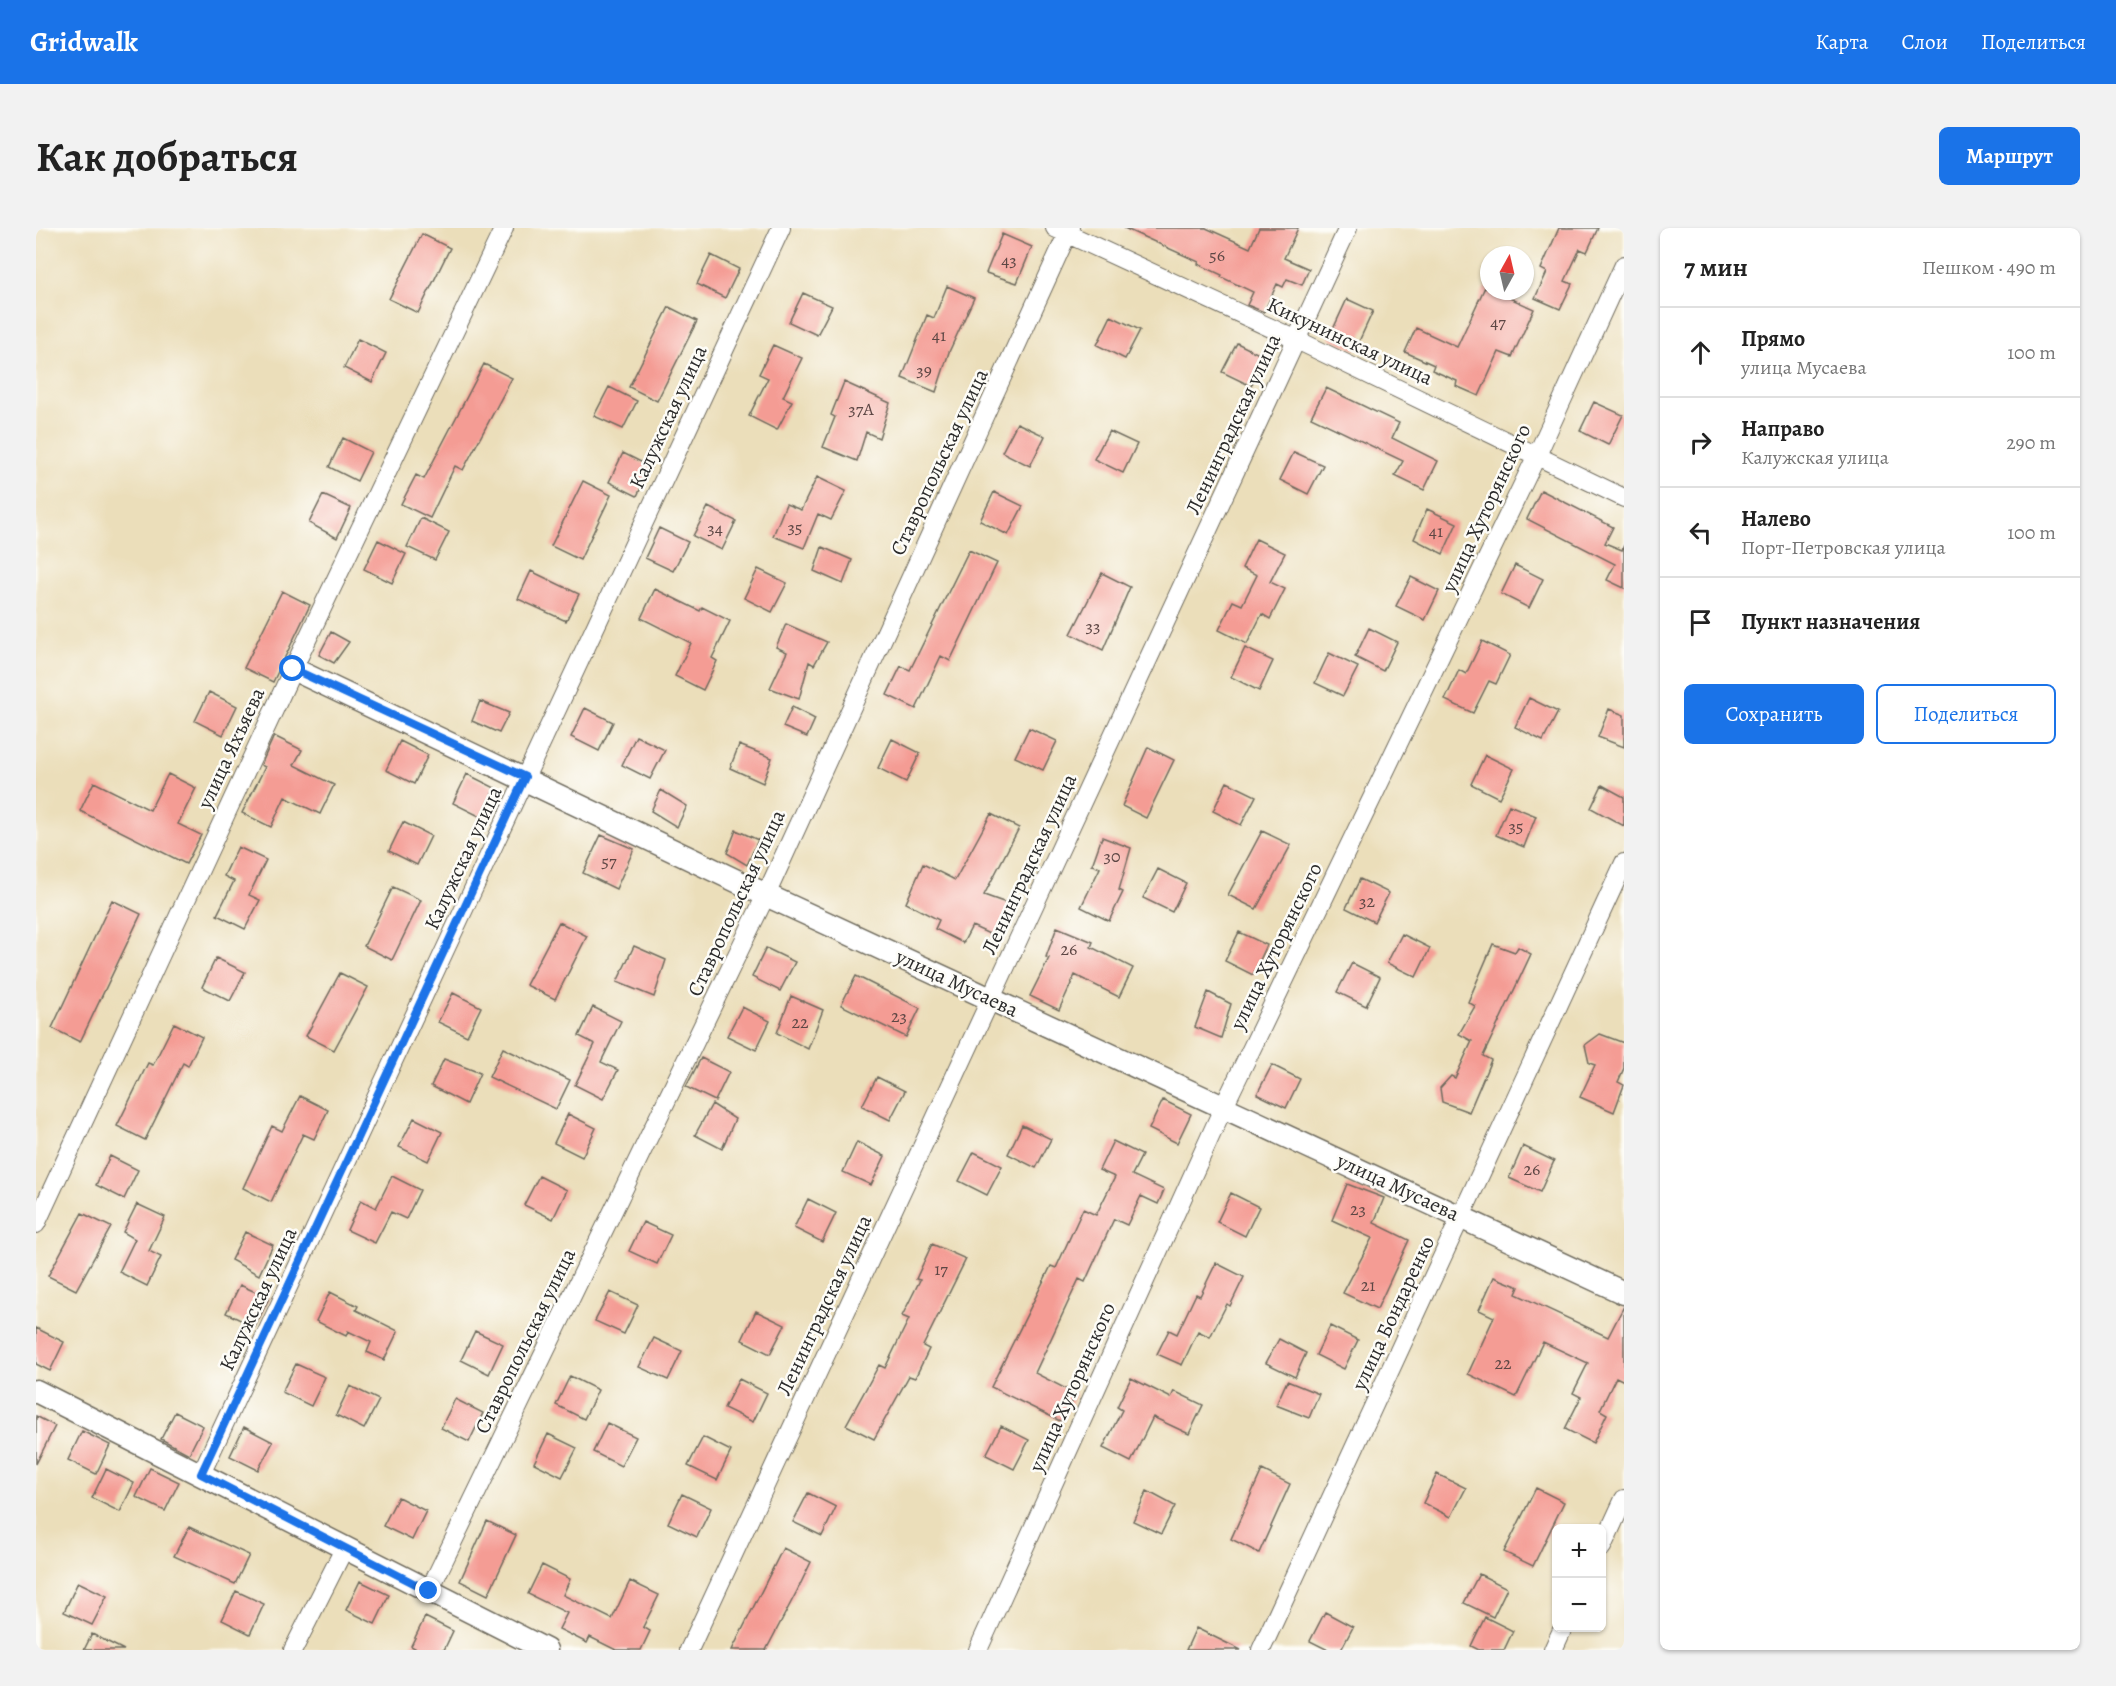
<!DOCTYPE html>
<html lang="ru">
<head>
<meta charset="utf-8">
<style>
	body { margin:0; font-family:Alegreya,serif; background:#f2f2f2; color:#222 }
	.controls { position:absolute; right:18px; bottom:18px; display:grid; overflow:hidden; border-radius:9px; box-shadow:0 2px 4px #0004 }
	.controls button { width:54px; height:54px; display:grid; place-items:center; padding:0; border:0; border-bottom:2px solid #e0e0e0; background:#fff; color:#222; font:30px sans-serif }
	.compass { position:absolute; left:1444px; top:18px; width:54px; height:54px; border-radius:50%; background:#fff; box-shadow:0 2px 4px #0004; rotate:8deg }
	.stop { position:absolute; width:18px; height:18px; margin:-14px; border:4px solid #1a73e8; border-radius:50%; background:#fff }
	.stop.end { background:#1a73e8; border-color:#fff; box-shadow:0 2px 6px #0008 }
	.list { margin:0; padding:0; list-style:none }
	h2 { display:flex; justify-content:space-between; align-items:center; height:78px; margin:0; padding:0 24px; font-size:26px }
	h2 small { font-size:20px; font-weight:400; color:#767676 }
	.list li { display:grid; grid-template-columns:39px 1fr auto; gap:18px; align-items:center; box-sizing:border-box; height:90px; padding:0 24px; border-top:2px solid #e0e0e0 }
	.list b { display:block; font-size:22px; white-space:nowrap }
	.list p { margin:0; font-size:20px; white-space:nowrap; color:#767676 }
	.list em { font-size:20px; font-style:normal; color:#767676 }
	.actions { display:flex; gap:12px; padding:18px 24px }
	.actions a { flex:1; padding:14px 0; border:2px solid #1a73e8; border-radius:9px; text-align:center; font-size:21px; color:#1a73e8 }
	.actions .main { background:#1a73e8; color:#fff }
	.icon { flex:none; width:33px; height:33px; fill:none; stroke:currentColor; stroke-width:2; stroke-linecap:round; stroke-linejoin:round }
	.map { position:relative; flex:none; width:1588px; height:1422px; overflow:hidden; border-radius:9px }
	header { display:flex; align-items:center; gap:36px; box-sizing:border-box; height:84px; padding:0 30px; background:#1a73e8; color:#fff }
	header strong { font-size:28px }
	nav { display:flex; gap:33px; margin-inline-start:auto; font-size:21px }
	.intro { display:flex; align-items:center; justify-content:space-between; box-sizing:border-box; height:144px; padding:0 36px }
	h1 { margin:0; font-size:42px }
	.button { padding:15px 27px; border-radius:9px; background:#1a73e8; color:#fff; font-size:21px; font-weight:700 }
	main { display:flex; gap:36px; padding:0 36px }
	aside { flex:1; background:#fff; border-radius:9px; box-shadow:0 2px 4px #0004 }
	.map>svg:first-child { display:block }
	.building { fill:#f49c94 }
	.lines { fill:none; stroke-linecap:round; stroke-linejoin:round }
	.minor-casing { stroke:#6e6a5d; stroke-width:20 }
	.tertiary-casing { stroke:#6e6a5d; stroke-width:25 }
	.minor { stroke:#fff; stroke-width:18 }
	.tertiary { stroke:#fff; stroke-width:22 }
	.route { stroke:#1a73e8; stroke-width:8 }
	.labels { text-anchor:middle; stroke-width:5; stroke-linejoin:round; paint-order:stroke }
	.number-label { font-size:18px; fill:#5d4745 }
	.street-label { font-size:21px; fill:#2b2b2b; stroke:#fdfcf7 }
</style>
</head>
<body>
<header>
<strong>Gridwalk</strong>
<nav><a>Карта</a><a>Слои</a><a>Поделиться</a></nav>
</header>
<div class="intro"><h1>Как добраться</h1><a class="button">Маршрут</a></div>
<main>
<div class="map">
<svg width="1588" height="1422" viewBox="0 0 1588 1422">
	<rect width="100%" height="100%" fill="#fdfcf7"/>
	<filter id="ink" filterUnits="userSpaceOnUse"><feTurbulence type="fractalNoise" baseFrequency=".0167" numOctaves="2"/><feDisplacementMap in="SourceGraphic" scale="12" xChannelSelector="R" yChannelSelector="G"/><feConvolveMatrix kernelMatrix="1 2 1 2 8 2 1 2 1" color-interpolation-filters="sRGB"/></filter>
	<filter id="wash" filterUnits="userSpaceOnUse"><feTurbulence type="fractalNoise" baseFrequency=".008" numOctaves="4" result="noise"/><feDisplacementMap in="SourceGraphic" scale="24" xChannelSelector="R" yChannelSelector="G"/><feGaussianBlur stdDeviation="1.35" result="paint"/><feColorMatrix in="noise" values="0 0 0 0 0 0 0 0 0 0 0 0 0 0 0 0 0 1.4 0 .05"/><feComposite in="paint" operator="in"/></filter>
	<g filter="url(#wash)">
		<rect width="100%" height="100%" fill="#ebdeba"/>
		<g id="blocks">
			<path class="building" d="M1088,0H1170L1214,20L1223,0H1262L1248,30L1273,41L1266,57L1251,51L1247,59L1241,56L1228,84L1211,77L1217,64L1185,49L1186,47L1162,36L1163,34Z
				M1523,0H1562L1551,24L1544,21L1529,53L1536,56L1524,81L1499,70L1511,44L1505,41Z
				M386,6L414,20L382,85L353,71Z
				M966,6L996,19L981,55L950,45Z
				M675,27L703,41L689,70L661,56Z
				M911,58L938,70L913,124L900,164L866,150L891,87L898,90Z
				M1449,59L1498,81L1476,129L1463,124L1443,168L1420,158L1421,153L1396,142L1398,137L1369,124L1380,100L1421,119Z
				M767,65L796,78L781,107L753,94Z
				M1311,71L1337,83L1319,122L1293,110Z
				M633,79L661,93L621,173L593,159Z
				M1075,88L1104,102L1089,131L1061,117Z
				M322,111L350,125L336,154L308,140Z
				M1201,115L1229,129L1215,158L1186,144Z
				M737,117L766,130L747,169L756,173L741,202L713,188L732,150L723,146Z
				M448,136L476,150L427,242L419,238L394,290L365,276L380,247L388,251Z
				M808,154L854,175L843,210L830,204L821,233L787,219L799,189L795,187Z
				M573,159L601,173L587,201L558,188Z
				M1290,160L1363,195L1356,210L1402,233L1388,262L1359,248L1367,233L1275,189Z
				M1558,174L1587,187L1572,217L1544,203Z
				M981,195L1009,208L994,238L966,224Z
				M1073,203L1101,216L1087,245L1058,231Z
				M307,210L335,224L321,253L293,239Z
				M1258,224L1287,237L1272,266L1244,252Z
				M587,225L615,239L601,268L573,254Z
				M781,249L810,263L795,292L782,286L768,320L737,308L750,276L765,282Z
				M547,253L575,267L544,332L515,318Z
				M1505,262L1577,299L1569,315L1586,322L1588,317V360L1571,352L1579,336L1491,291Z
				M958,264L987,278L972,307L944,293Z
				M287,267L315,280L301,310L273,295Z
				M672,279L700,293L686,322L657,308Z
				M1391,281L1421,295L1407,326L1378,311Z
				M385,290L413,304L399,332L371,319Z
				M623,300L652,314L637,343L609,330Z
				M1220,311L1249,325L1234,354L1249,361L1234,391L1226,386L1211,416L1183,402L1197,373L1206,377L1221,347L1206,340Z
				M342,312L370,326L356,355L328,341Z
				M786,319L816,332L807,356L778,343Z
				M933,322L961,335L914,433L905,428L880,481L851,467L865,438L874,442Z
				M1479,337L1507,351L1493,380L1465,366Z
				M722,341L751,355L736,384L708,370Z
				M495,343L543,366L530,393L482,371Z
				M1066,345L1094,359L1067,422L1035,406Z
				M1375,349L1403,363L1389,392L1360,378Z
				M619,361L664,383L666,379L694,393L676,430L681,433L667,462L639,448L655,415L605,390Z
				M246,363L274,377L237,454L208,440Z
				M750,396L791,414L778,437L773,434L763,471L734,460L751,424L740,419Z
				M1333,400L1361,414L1347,443L1319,429Z
				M295,404L313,414L298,435L283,427Z
				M1446,413L1474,427L1460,456L1453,453L1437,485L1409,472L1423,442L1430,446Z
				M1209,420L1237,433L1223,463L1195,449Z
				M1293,425L1322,439L1307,468L1279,455Z
				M173,464L201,478L187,507L159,493Z
				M1493,470L1522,484L1507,513L1479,499Z
				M444,473L473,485L463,505L436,493Z
				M756,479L779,491L771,509L747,499Z
				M549,480L577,494L563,523L535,509Z
				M1573,481L1588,487V519L1562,509Z
				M993,500L1021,513L1007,542L979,529Z
				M238,508L266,522L258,537L298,557L284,586L249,569L235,599L206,585L229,539L225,537Z
				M600,508L629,522L614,551L586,537Z
				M856,511L884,525L870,554L842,540Z
				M364,513L392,527L378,556L350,542Z
				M703,517L736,530L727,555L694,540Z
				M1112,519L1138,532L1110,590L1086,578Z
				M1449,527L1478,541L1463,570L1435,556Z
				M132,546L160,560L142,596L165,607L150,636L44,583L58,554L114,582Z
				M431,546L459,560L445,589L417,575Z
				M1191,554L1220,568L1205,597L1177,583Z
				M1566,557L1588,569V598L1555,580Z
				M625,562L651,578L641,599L615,583Z
				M1473,577L1500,588L1488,619L1460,607Z
				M955,586L983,600L948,667L973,676L962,710L936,698L927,715L899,701L903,692L870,675L887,636L919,652Z
				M367,594L395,608L381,637L353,623Z
				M700,602L722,612L711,637L691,625Z
				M1226,603L1255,617L1220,681L1192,667Z
				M565,607L598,621L580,661L547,645Z
				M1066,609L1095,620L1083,662L1087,664L1073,693L1045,679L1064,640L1056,637Z
				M202,619L230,632L213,667L224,672L209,701L181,687L198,653L188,648Z
				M1122,641L1150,655L1136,684L1107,670Z
				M1324,651L1353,665L1338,694L1310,680Z
				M357,659L385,672L356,732L328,718Z
				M76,672L105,686L44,814L16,800Z
				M523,694L551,708L519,771L490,757Z
				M1021,699L1057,714L1055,719L1097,740L1083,769L1039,747L1023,782L994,768L1013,730L1010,729Z
				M1203,704L1231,717L1217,747L1189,733Z
				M1366,706L1394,720L1380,749L1351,735Z
				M1457,716L1479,724L1482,719L1495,726L1447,828L1455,832L1433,884L1406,874L1404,860L1415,848L1419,850L1436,813L1423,806L1439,778L1432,774Z
				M598,718L630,732L618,769L581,754Z
				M730,720L759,734L744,763L716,749Z
				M180,730L209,744L194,773L166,759Z
				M1316,735L1344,749L1330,778L1301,764Z
				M304,745L332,759L298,822L270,808Z
				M820,748L884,780L870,809L805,777Z
				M1172,764L1195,776L1185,810L1159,799Z
				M417,765L445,779L431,808L402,794Z
				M755,768L787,782L772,821L741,805Z
				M557,779L585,793L565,834L582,842L567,871L539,857L559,816L543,808Z
				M706,779L734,793L720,822L691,808Z
				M138,795L166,809L152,838L147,835L109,912L81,898L112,835L117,837Z
				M1564,806L1588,815V840L1582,854L1588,857L1578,884L1544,869L1559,837L1553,835L1549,817Z
				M467,820L534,852L520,881L453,849Z
				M665,830L693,844L679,873L650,859Z
				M408,831L444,845L430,876L395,858Z
				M1236,837L1264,851L1250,880L1221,866Z
				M841,849L869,863L854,892L826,878Z
				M264,868L292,882L278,911L267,906L235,974L207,960L236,898L246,903Z
				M1127,872L1155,886L1141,915L1113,901Z
				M676,876L699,891L686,921L659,907Z
				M532,886L560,900L546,929L518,915Z
				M378,890L406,904L392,933L363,919Z
				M986,897L1015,911L1000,940L972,926Z
				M1077,913L1106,927L1096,947L1128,962L1122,976L1105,968L1091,997L1078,991L1049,1054L1043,1051L999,1145L1040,1166L1026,1194L955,1159L1015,1038L1020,1040L1047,981L1060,987L1079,949L1063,942Z
				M821,914L849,928L835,957L807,944Z
				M1487,918L1518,933L1504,964L1473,950Z
				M938,924L966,938L951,967L923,953Z
				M74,928L102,942L88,971L60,957Z
				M356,948L384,962L370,991L355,984L339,1015L311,1002L325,972L340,980Z
				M503,948L531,962L517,991L488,977Z
				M1311,956L1348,970L1338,995L1373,1012L1341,1081L1307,1065L1336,1010L1296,992Z
				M1195,965L1223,979L1209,1008L1181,994Z
				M772,971L800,985L786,1014L758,1000Z
				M101,976L129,989L113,1023L125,1029L111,1058L83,1044L99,1011L87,1004Z
				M46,985L75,999L40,1062L12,1048Z
				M607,994L635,1007L621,1036L593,1023Z
				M209,1004L237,1017L223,1047L195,1032Z
				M896,1016L930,1031L887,1118L893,1121L879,1150L873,1148L838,1211L810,1197L843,1137L849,1140L873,1091L866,1088L884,1052L880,1051Z
				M1180,1035L1208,1049L1194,1078L1191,1076L1174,1109L1162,1103L1146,1137L1121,1126L1133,1102L1141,1106L1160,1066L1164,1068Z
				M1458,1049L1483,1059L1480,1066L1572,1109L1588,1078V1153L1580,1149L1564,1182L1571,1186L1557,1215L1529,1201L1545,1169L1537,1165L1552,1135L1507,1114L1480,1169L1432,1146L1458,1089L1443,1082Z
				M204,1057L233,1070L219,1099L190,1085Z
				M294,1064L322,1078L320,1082L362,1103L348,1132L331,1124L335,1114L312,1103L310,1108L280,1093Z
				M574,1064L602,1077L588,1106L559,1093Z
				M720,1083L749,1097L734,1126L706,1112Z
				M1294,1098L1322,1112L1308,1141L1280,1127Z
				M0,1100L28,1114L14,1143L0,1136Z
				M439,1103L467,1116L453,1146L425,1132Z
				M618,1110L646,1123L632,1152L603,1139Z
				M1243,1111L1270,1125L1259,1149L1230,1135Z
				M260,1136L289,1149L275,1178L246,1164Z
				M534,1148L562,1162L548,1191L520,1177Z
				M1095,1150L1135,1170L1138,1163L1167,1177L1153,1206L1117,1189L1095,1234L1067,1220L1086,1182L1081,1179Z
				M703,1151L731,1165L717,1194L688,1180Z
				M1251,1153L1283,1166L1273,1190L1240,1177Z
				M314,1158L343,1172L328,1201L300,1187Z
				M419,1171L447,1185L433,1214L405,1200Z
				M139,1184L167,1198L153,1226L125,1211Z
				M0,1188L19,1198L0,1236Z
				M571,1195L600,1209L585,1238L557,1224Z
				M965,1198L993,1212L978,1241L950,1227Z
				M208,1199L237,1214L222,1242L194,1228Z
				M46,1203L74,1217L60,1246L32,1232Z
				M512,1206L541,1220L526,1249L498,1235Z
				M667,1209L695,1223L681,1252L652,1238Z
				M114,1240L143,1254L129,1283L100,1269Z
				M70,1241L98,1255L84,1284L56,1270Z
				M1226,1242L1254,1256L1223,1325L1195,1311Z
				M1401,1246L1430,1260L1415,1289L1387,1275Z
				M1500,1260L1528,1274L1497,1338L1468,1324Z
				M1111,1263L1139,1278L1125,1306L1097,1293Z
				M772,1265L800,1279L786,1308L757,1294Z
				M646,1266L675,1280L661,1309L632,1295Z
				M362,1269L390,1283L376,1312L347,1298Z
				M451,1293L480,1307L452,1367L424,1353Z
				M153,1299L213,1327L199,1356L138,1328Z
				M747,1320L775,1334L761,1363L730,1422H696Z
				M506,1337L534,1351L527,1367L576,1391L594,1353L623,1367L607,1399L614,1403L605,1422H580L554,1409L551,1415L523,1401L531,1385L492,1366Z
				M1443,1346L1471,1360L1457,1389L1428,1375Z
				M324,1353L353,1367L339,1396L310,1382Z
				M42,1354L71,1368L56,1397L28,1384Z
				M200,1363L228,1376L214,1406L186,1392Z
				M1289,1384L1317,1399L1305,1422H1292L1274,1413Z
				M389,1389L417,1403L408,1422H382L375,1418Z
				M1449,1389L1477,1403L1468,1422H1443L1435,1418Z
				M1160,1400L1205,1422H1150Z
				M56,1406L88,1422H48Z"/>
		</g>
	</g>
	<g filter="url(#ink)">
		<use href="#blocks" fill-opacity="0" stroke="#6e6a5d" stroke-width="1.5"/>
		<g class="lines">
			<g class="minor-casing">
				<path id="minor" d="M1019,0L1261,112L1588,270
					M0,996L257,441L468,0
					M165,1246L745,0
					M1566,1319L1588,1271
					M393,1363L730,667L1034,0
					M257,1422L309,1319
					M653,1422L1312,0
					M942,1422L1188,878L1501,227L1588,37
					M1225,1422L1588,635
					M1517,1422L1527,1400"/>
			</g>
			<g class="tertiary-casing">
				<path id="tertiary" d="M257,441L730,667L1588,1065
					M0,1163L510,1422"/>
			</g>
			<use href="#minor" class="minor"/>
			<use href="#tertiary" class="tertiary"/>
		</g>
	</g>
	<g class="lines" filter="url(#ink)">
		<path class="route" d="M257,441L489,549L165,1246L393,1363"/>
	</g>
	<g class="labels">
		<g class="number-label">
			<text x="1181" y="33">56</text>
			<text x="973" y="38">43</text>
			<text x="1462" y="100">47</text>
			<text x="903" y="113">41</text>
			<text x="888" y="148">39</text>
			<text x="825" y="187">37А</text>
			<text x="759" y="305">35</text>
			<text x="679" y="306">34</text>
			<text x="1400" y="309">41</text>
			<text x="1057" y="404">33</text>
			<text x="1480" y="604">35</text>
			<text x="1076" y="634">30</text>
			<text x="573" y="639">57</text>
			<text x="1331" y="679">32</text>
			<text x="1033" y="727">26</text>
			<text x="863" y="794">23</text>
			<text x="764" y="800">22</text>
			<text x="1496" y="947">26</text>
			<text x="1322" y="987">23</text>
			<text x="905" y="1047">17</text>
			<text x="1332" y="1063">21</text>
			<text x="1467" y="1141">22</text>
		</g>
		<g class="street-label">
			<text transform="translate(1314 113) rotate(25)" y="7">Кикунинская улица</text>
			<text transform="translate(632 189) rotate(-65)" y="7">Калужская улица</text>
			<text transform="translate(1197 196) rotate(-65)" y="7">Ленинградская улица</text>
			<text transform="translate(903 234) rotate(-65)" y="7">Ставропольская улица</text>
			<text transform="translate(1450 280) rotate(-65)" y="7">улица Хуторянского</text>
			<text transform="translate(195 520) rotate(-65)" y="7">улица Яхъяева</text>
			<text transform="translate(427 630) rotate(-65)" y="7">Калужская улица</text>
			<text transform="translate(993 636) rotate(-65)" y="7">Ленинградская улица</text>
			<text transform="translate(700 675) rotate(-65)" y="7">Ставропольская улица</text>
			<text transform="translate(1240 718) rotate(-64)" y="7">улица Хуторянского</text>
			<text transform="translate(921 755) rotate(25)" y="7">улица Мусаева</text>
			<text transform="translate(1362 959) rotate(25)" y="7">улица Мусаева</text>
			<text transform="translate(222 1071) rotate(-65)" y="7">Калужская улица</text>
			<text transform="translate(788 1077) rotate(-65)" y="7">Ленинградская улица</text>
			<text transform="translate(1357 1085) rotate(-65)" y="7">улица Бондаренко</text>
			<text transform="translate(489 1113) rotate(-64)" y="7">Ставропольская улица</text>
			<text transform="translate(1036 1159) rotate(-66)" y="7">улица Хуторянского</text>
		</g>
	</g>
</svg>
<div class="controls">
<button>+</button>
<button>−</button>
</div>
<svg class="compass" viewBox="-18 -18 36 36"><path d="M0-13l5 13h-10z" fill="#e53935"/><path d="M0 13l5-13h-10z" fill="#767676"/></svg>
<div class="stop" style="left:257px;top:441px"></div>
<div class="stop end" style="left:393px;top:1363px"></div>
</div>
<aside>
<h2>7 мин<small>Пешком · 490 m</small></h2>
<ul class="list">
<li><svg class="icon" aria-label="ahead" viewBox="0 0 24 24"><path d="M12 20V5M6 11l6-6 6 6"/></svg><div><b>Прямо</b><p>улица Мусаева</p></div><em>100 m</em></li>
<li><svg class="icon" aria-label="right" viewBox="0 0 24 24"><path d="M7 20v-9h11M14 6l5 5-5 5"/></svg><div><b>Направо</b><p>Калужская улица</p></div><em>290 m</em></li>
<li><svg class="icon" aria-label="left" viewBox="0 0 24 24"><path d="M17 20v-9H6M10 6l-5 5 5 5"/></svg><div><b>Налево</b><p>Порт-Петровская улица</p></div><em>100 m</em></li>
<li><svg class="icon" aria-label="arrive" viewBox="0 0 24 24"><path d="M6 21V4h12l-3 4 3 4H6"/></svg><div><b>Пункт назначения</b></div></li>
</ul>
<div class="actions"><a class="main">Сохранить</a><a>Поделиться</a></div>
</aside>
</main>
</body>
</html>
